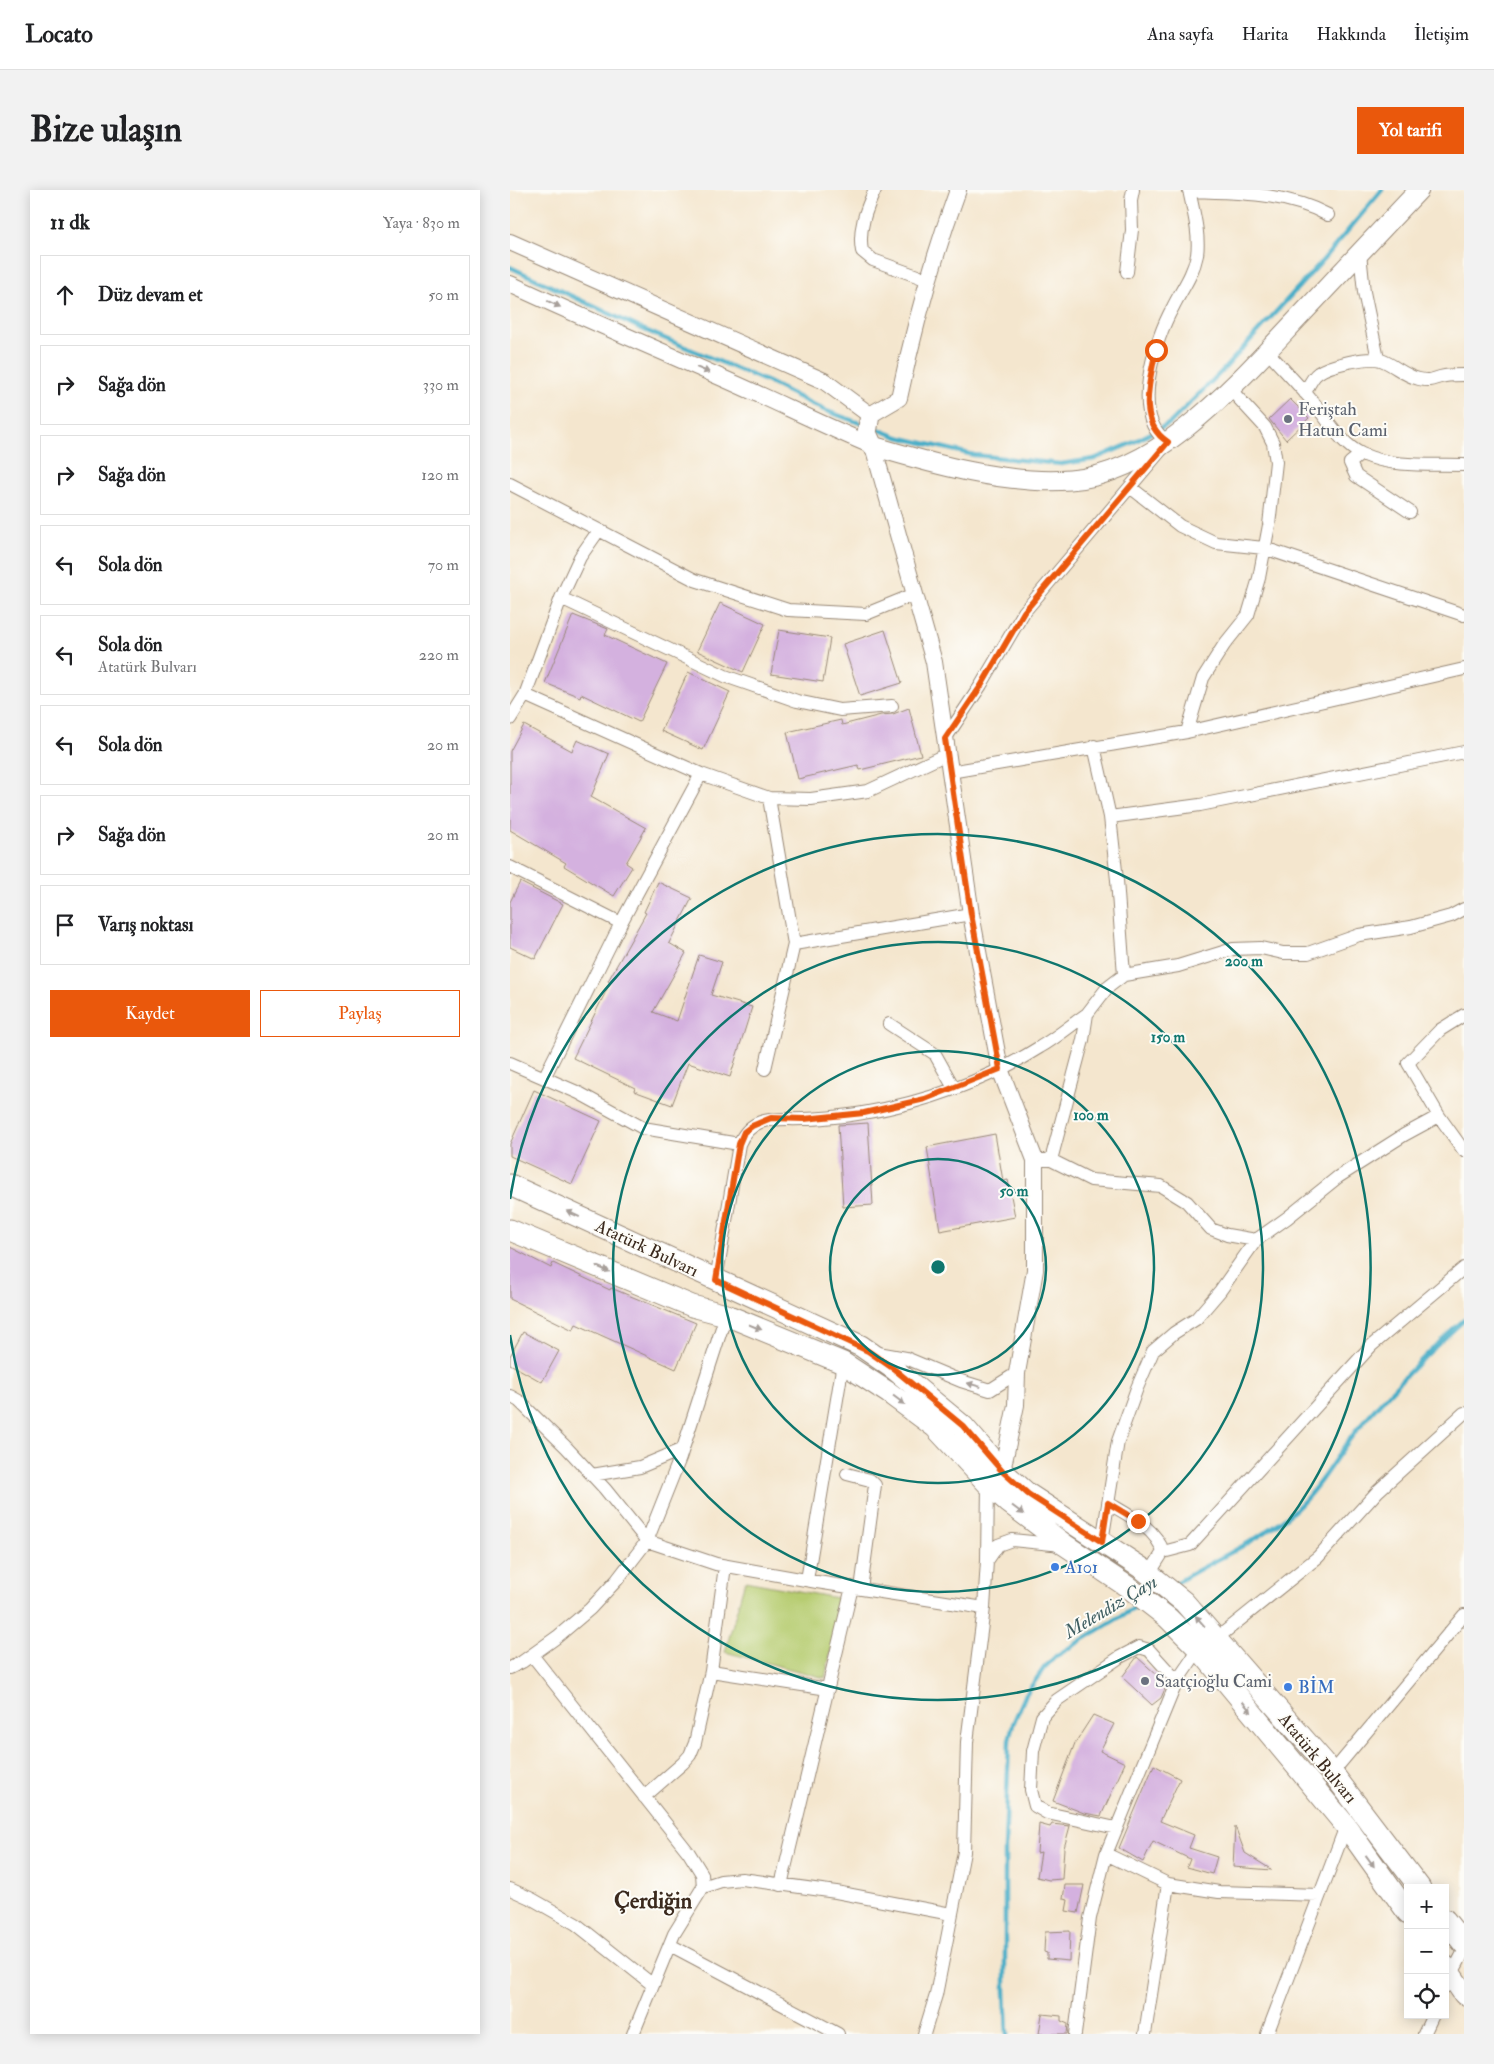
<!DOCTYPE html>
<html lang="tr">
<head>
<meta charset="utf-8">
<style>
	body { margin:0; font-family:"IM FELL Double Pica",serif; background:#f2f2f2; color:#202124 }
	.controls { position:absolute; right:15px; bottom:15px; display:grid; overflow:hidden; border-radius:0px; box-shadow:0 2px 12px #0003 }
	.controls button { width:45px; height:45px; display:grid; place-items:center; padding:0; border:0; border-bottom:1px solid #e0e0e0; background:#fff; color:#202124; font:25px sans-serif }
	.stop { position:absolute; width:15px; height:15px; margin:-11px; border:4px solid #ea580c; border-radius:50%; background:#fff }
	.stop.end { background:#ea580c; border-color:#fff; box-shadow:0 1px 5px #0008 }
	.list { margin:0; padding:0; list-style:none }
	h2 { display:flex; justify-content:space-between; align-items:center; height:65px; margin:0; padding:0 20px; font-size:21px }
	h2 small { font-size:16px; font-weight:400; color:#757577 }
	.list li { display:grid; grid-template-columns:32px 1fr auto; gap:15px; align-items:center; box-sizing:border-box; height:80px; margin:0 10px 10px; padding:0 10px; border:1px solid #e0e0e0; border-radius:0px }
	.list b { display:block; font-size:19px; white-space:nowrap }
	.list p { margin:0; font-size:16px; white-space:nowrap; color:#757577 }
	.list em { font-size:16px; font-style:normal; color:#757577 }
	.actions { display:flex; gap:10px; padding:15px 20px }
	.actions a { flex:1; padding:11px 0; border:1px solid #ea580c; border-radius:0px; text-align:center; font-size:18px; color:#ea580c }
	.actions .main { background:#ea580c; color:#fff }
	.icon { flex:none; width:28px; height:28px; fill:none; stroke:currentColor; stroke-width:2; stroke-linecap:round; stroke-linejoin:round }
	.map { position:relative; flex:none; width:954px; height:1844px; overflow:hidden; border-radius:0px }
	header { display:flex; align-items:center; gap:30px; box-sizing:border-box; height:70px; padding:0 25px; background:#fff; border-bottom:1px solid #e0e0e0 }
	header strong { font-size:24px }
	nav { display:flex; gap:28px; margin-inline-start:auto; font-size:18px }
	.intro { display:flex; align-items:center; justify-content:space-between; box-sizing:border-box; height:120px; padding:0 30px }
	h1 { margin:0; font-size:35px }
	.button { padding:12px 22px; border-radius:0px; background:#ea580c; color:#fff; font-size:18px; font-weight:700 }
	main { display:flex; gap:30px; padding:0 30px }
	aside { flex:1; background:#fff; border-radius:0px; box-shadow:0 2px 12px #0003 }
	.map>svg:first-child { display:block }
	.green { fill:#b6cc70; stroke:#787b47 }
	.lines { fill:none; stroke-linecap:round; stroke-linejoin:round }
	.stream { stroke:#48aec8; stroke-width:4.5 }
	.building { fill:#d4b1df }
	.minor-casing { stroke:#988876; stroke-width:14 }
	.tertiary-casing { stroke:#988876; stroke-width:18 }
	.secondary-casing { stroke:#988876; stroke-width:21 }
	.primary-casing { stroke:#988876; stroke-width:23 }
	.minor { stroke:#fff; stroke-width:12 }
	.tertiary { stroke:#fff; stroke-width:16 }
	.secondary { stroke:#fff; stroke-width:19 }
	.primary { stroke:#fff; stroke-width:21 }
	.oneway { fill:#a79f9a }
	.route { stroke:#ea580c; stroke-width:6 }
	.ring { fill:none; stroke:#0f766e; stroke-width:2.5 }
	.worship-dot { fill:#6b7280; stroke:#fdfcf7; stroke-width:2 }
	.shop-dot { fill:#3f7fe0; stroke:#fdfcf7; stroke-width:2 }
	.labels { text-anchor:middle; stroke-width:4; stroke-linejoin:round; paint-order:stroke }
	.worship-label { font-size:18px; fill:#5b616d; stroke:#fdfcf7; text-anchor:start }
	.street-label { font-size:18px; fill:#3b2a1e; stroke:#fdfcf7 }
	.shop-label { font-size:18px; fill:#366cbe; stroke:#fdfcf7; text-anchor:start }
	.water-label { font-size:19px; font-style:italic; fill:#405f62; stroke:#fdfcf7 }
	.district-label { font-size:22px; font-weight:bold; fill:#3b2a1e; stroke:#fdfcf7 }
	.centre { fill:#0f766e; stroke:#fdfcf7; stroke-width:2.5 }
	.ring-label { font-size:15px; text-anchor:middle; font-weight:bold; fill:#0f766e; stroke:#fdfcf7; stroke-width:4; stroke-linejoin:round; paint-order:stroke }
</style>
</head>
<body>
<header>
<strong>Locato</strong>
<nav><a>Ana sayfa</a><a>Harita</a><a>Hakkında</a><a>İletişim</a></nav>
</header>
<div class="intro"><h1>Bize ulaşın</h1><a class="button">Yol tarifi</a></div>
<main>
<aside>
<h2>11 dk<small>Yaya · 830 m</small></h2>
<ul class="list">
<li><svg class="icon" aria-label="ahead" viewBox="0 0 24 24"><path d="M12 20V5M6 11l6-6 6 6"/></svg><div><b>Düz devam et</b></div><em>50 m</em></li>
<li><svg class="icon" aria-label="right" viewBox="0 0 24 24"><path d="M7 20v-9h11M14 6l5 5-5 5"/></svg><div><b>Sağa dön</b></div><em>330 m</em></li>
<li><svg class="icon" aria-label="right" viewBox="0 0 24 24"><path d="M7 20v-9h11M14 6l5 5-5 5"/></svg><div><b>Sağa dön</b></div><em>120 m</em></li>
<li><svg class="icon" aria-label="left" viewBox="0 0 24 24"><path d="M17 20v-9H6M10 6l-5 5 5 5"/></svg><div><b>Sola dön</b></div><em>70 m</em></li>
<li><svg class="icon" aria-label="left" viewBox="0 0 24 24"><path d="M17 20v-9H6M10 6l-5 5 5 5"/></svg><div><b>Sola dön</b><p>Atatürk Bulvarı</p></div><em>220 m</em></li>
<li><svg class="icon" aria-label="left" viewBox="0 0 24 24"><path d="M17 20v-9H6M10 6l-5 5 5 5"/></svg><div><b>Sola dön</b></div><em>20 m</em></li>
<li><svg class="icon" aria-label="right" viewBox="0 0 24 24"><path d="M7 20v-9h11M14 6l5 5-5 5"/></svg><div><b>Sağa dön</b></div><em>20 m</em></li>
<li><svg class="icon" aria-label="arrive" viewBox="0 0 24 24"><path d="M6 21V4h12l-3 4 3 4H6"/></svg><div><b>Varış noktası</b></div></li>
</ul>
<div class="actions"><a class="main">Kaydet</a><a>Paylaş</a></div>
</aside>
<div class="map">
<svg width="954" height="1844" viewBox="0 0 954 1844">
	<rect width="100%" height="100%" fill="#fdfcf7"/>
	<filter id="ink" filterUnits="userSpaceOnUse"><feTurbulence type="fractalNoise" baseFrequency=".02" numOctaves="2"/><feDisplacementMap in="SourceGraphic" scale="10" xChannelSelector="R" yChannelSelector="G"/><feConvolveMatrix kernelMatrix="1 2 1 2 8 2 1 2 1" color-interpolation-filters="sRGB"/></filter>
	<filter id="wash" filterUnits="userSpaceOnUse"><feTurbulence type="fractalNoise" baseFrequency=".0096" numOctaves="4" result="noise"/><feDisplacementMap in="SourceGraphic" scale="20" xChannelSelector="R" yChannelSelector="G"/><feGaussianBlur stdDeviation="1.12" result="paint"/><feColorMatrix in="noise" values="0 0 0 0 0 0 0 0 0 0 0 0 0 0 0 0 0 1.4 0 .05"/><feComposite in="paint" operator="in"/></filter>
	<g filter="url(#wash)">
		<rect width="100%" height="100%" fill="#f4e6ce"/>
		<path class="green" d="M235,1391L332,1409L315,1488L215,1462Z"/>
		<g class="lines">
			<path class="stream" d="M0,77L130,138L258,192L314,220L355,235
				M362,237L388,247L464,265L551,274L584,269L622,253L660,233L714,179L814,69L872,0
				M663,1395C704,1369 749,1352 786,1319C810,1297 825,1267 846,1241C879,1201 915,1165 954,1130
				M497,1844L495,1801V1659L499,1550L503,1534L516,1504L534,1478L546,1466L631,1414"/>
		</g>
		<g id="blocks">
			<path class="building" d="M780,209L799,228L776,250L759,229Z
				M210,413L255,434L233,482L187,461Z
				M63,425L98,439L95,445L157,474L129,532L71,504L70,507L35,493Z
				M269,440L320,448L313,492L261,484Z
				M375,440L392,493L350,506L333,454Z
				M178,482L220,502L193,560L151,541Z
				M399,518L411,565L350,580L348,575L288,589L277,542L331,530L332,535L371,525L383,524Z
				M14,535L62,561L67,550L99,564L81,607L136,638L116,673L122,677L104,706L54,676L56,673L0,640V561Z
				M10,692L53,714L25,769L0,757V712Z
				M148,692L182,708L159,753L176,763L143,822L167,831L189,765L212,772L201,805L242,817L220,887L178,873L162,915L124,901L125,898L63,868L100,793L98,791L136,723L134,722Z
				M24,900L91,931L62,994L0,966V954Z
				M358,933L363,1015L333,1017L328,935Z
				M485,944L493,991L498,990L505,1027L430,1041L417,957Z
				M0,1057L41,1078L43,1073L100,1100L101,1098L186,1133L166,1179L66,1134L63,1140L0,1109Z
				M13,1142L49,1161L32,1192L0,1174V1166Z
				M627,1467L657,1494L651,1508L642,1515L612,1487Z
				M583,1525L604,1534L590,1561L615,1573L591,1626L574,1623L543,1611L565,1553Z
				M644,1575L670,1589L650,1631L684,1645L679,1658L707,1667L702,1684L677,1677L680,1669L643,1651L633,1672L609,1658Z
				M529,1634L540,1637L542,1634L560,1636L554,1658L552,1689L539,1690L527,1687L531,1662L527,1663Z
				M725,1636L735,1663L762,1680L723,1677Z
				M555,1695H574L568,1723L556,1721L558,1710L553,1709Z
				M560,1741L559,1771L537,1769V1763L534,1762L535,1742Z
				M532,1824L551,1826V1831L558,1834L557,1844H529Z"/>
		</g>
	</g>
	<g filter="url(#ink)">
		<use href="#blocks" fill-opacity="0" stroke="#988876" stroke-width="1"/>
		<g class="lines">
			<g class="minor-casing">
				<path id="minor" d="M365,0C356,19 348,40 352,61L363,70L418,90
					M679,1C727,3 775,2 818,25
					M850,63L854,102L868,169
					M617,82L622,40L621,10L623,0
					M757,161C772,178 788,194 803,212C818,229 830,254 852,264C884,278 920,274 954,275
					M795,203C798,197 802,187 808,183C819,175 858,166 871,170C885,175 894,186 909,189C924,192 922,188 935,186C941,185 948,185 954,185
					M851,264L840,273L846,286L900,322
					M0,294L185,390L278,420L356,424L405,404
					M620,297L670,336L706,353L754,358L954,425
					M51,408L215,486L287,511L330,520L382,516
					M15,505L191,584L259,608L301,609L358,601L437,564
					M0,529L15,505L51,408L70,367L89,340
					M677,542L693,488L714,455L738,425L749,388L759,335L766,272L763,253L755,237L720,199
					M435,549L471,495L514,422L658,252C619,228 645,149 663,117C672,99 683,85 687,65C690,44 683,20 679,0
					M584,556L600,627L607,690L614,785
					M440,582L677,542L954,479
					M600,627L690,615L954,562
					M0,677L111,733
					M284,754L461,724
					M379,834L425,864L444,898
					M0,873L69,903L133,938L229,954
					M255,879L284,754L259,608
					M34,888L111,733L191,584
					M929,926L954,961
					M525,970H541L573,850L577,824L597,798L614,785L668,776L723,759L751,758L773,763H798L849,745L901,737L941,726L954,719
					M541,970L581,990L651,996L677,1012L701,1039L717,1045L746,1050
					M206,1090L229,954C242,924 265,930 293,929C313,929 334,926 353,923C414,913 478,890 530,857C546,848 561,835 577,824
					M368,1163L396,1168L451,1191L480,1200L507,1183
					M0,1206L9,1211L56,1257L95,1299L137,1351L206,1374L307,1392L474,1418
					M337,1284L360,1290L365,1295L351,1399
					M82,1285L130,1277L173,1259
					M598,1313C618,1325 646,1338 653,1362L639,1384
					M592,1352L608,1251L627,1198L643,1161L664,1143L686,1129L710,1101L746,1050L777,1028L828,987L894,945L929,926L898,873L930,840L954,825
					M653,1362L680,1355L861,1156L954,1078
					M477,1371L488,1355L502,1350L552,1355
					M297,1390L333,1173
					M706,1449L808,1367L868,1301L954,1223
					M22,1465L179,1663L192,1684L193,1697L164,1744L123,1844
					M0,1478L12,1472L47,1447L80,1419L107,1390L137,1351L170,1268L216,1125
					M201,1481L318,1499
					M822,1583L954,1425
					M134,1607L173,1573L180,1565L185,1553L201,1481L215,1376
					M606,1638L537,1623L525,1616L521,1600L523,1561L532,1527L547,1510L610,1467L629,1457L639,1460L667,1491
					M596,1664L658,1694L709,1702L809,1705
					M271,1695L342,1397
					M193,1697L211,1691L232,1689L326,1702L441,1724
					M0,1699L22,1709L66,1734L143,1795
					M160,1755L328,1844
					M935,1797L954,1761
					M414,1844L426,1805L454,1662L457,1552L474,1418L477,1371L478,1294
					M565,1844L580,1728L596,1664L667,1491L689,1459
					M635,1844L658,1694
					M757,1844L836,1636
					M914,1844L923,1825"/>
			</g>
			<g class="tertiary-casing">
				<path id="tertiary" d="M0,52L314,191L360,225L389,208C404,137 423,68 448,0
					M0,94C75,129 152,161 228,195C273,215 317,237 363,256L424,472L461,724L490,879L525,970V1080L507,1183L506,1215L492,1281"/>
			</g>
			<g class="secondary-casing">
				<path id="secondary" d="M360,225L357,243L363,256C423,274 497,295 560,290C651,284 733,186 792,124C831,83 870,41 909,0"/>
			</g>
			<g class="primary-casing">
				<path id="primary" d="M0,995L351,1156L384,1179L453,1236L492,1281L518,1304L633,1379L674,1412L814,1572L910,1698
					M0,1040L182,1116L216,1125L333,1173L379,1203L425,1237L478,1294L498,1312L555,1355L618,1397L658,1428L689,1459L836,1636L898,1723
					M935,1730L954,1754
					M935,1776L954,1804"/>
			</g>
			<use href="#minor" class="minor"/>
			<use href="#tertiary" class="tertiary"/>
			<use href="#secondary" class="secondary"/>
			<use href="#primary" class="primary"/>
		</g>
		<defs><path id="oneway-solid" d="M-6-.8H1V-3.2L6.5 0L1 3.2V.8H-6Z" transform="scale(1.25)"/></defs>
		<g class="oneway">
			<use href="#oneway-solid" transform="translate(44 114) rotate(25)"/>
			<use href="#oneway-solid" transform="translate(193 180) rotate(23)"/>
			<use href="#oneway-solid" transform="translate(63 1024) rotate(-155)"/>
			<use href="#oneway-solid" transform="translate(93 1079) rotate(23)"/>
			<use href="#oneway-solid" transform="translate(245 1137) rotate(22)"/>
			<use href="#oneway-solid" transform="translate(464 1195) rotate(-164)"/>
			<use href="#oneway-solid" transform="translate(389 1210) rotate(37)"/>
			<use href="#oneway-solid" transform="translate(508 1320) rotate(37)"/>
			<use href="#oneway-solid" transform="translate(690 1431) rotate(-131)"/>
			<use href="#oneway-solid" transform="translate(737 1517) rotate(50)"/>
			<use href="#oneway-solid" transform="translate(860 1671) rotate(54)"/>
		</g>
	</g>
	<g class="lines" filter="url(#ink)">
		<path class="route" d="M628,1331L598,1313L592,1352L518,1304L492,1281L453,1236L384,1179L358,1161L206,1090L229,954L234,942L242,936L261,928L294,929L354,923L415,909L490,879L461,724L435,549L471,496L514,422L658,252C626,232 640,190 646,160"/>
	</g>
	<g class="ring">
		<circle cx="428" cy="1077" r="108"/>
		<circle cx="428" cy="1077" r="216"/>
		<circle cx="428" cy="1077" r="325"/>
		<path d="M0 1009A433 433 0 1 1 0 1145"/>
	</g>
	<g class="worship-dot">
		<circle cx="778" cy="229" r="5"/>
		<circle cx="635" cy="1491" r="5"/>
	</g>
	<g class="shop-dot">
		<circle cx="545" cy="1377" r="5"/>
		<circle cx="778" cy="1497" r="5"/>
	</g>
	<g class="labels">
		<g class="worship-label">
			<text x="788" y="225">Feriştah<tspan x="788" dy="21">Hatun Cami</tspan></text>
			<text x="645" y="1497">Saatçioğlu Cami</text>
		</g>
		<g class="street-label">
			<text transform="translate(137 1058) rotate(25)" y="6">Atatürk Bulvarı</text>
			<text transform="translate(808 1568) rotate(50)" y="6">Atatürk Bulvarı</text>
		</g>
		<g class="shop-label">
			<text x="555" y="1383">A101</text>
			<text x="788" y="1503">BİM</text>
		</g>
		<g class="water-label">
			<text transform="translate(600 1416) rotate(-31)" y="7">Melendiz Çayı</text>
		</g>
		<g class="district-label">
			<text x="143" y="1718">Çerdiğin</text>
		</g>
	</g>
	<circle cx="428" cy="1077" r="8" class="centre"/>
	<g class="ring-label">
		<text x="734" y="776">200 m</text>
		<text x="658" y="852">150 m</text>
		<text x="581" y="930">100 m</text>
		<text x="504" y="1006">50 m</text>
	</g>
</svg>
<div class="controls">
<button>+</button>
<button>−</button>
<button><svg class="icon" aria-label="locate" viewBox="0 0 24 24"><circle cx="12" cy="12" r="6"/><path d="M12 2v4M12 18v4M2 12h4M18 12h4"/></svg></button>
</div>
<div class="stop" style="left:646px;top:160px"></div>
<div class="stop end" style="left:628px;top:1331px"></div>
</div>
</main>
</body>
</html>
